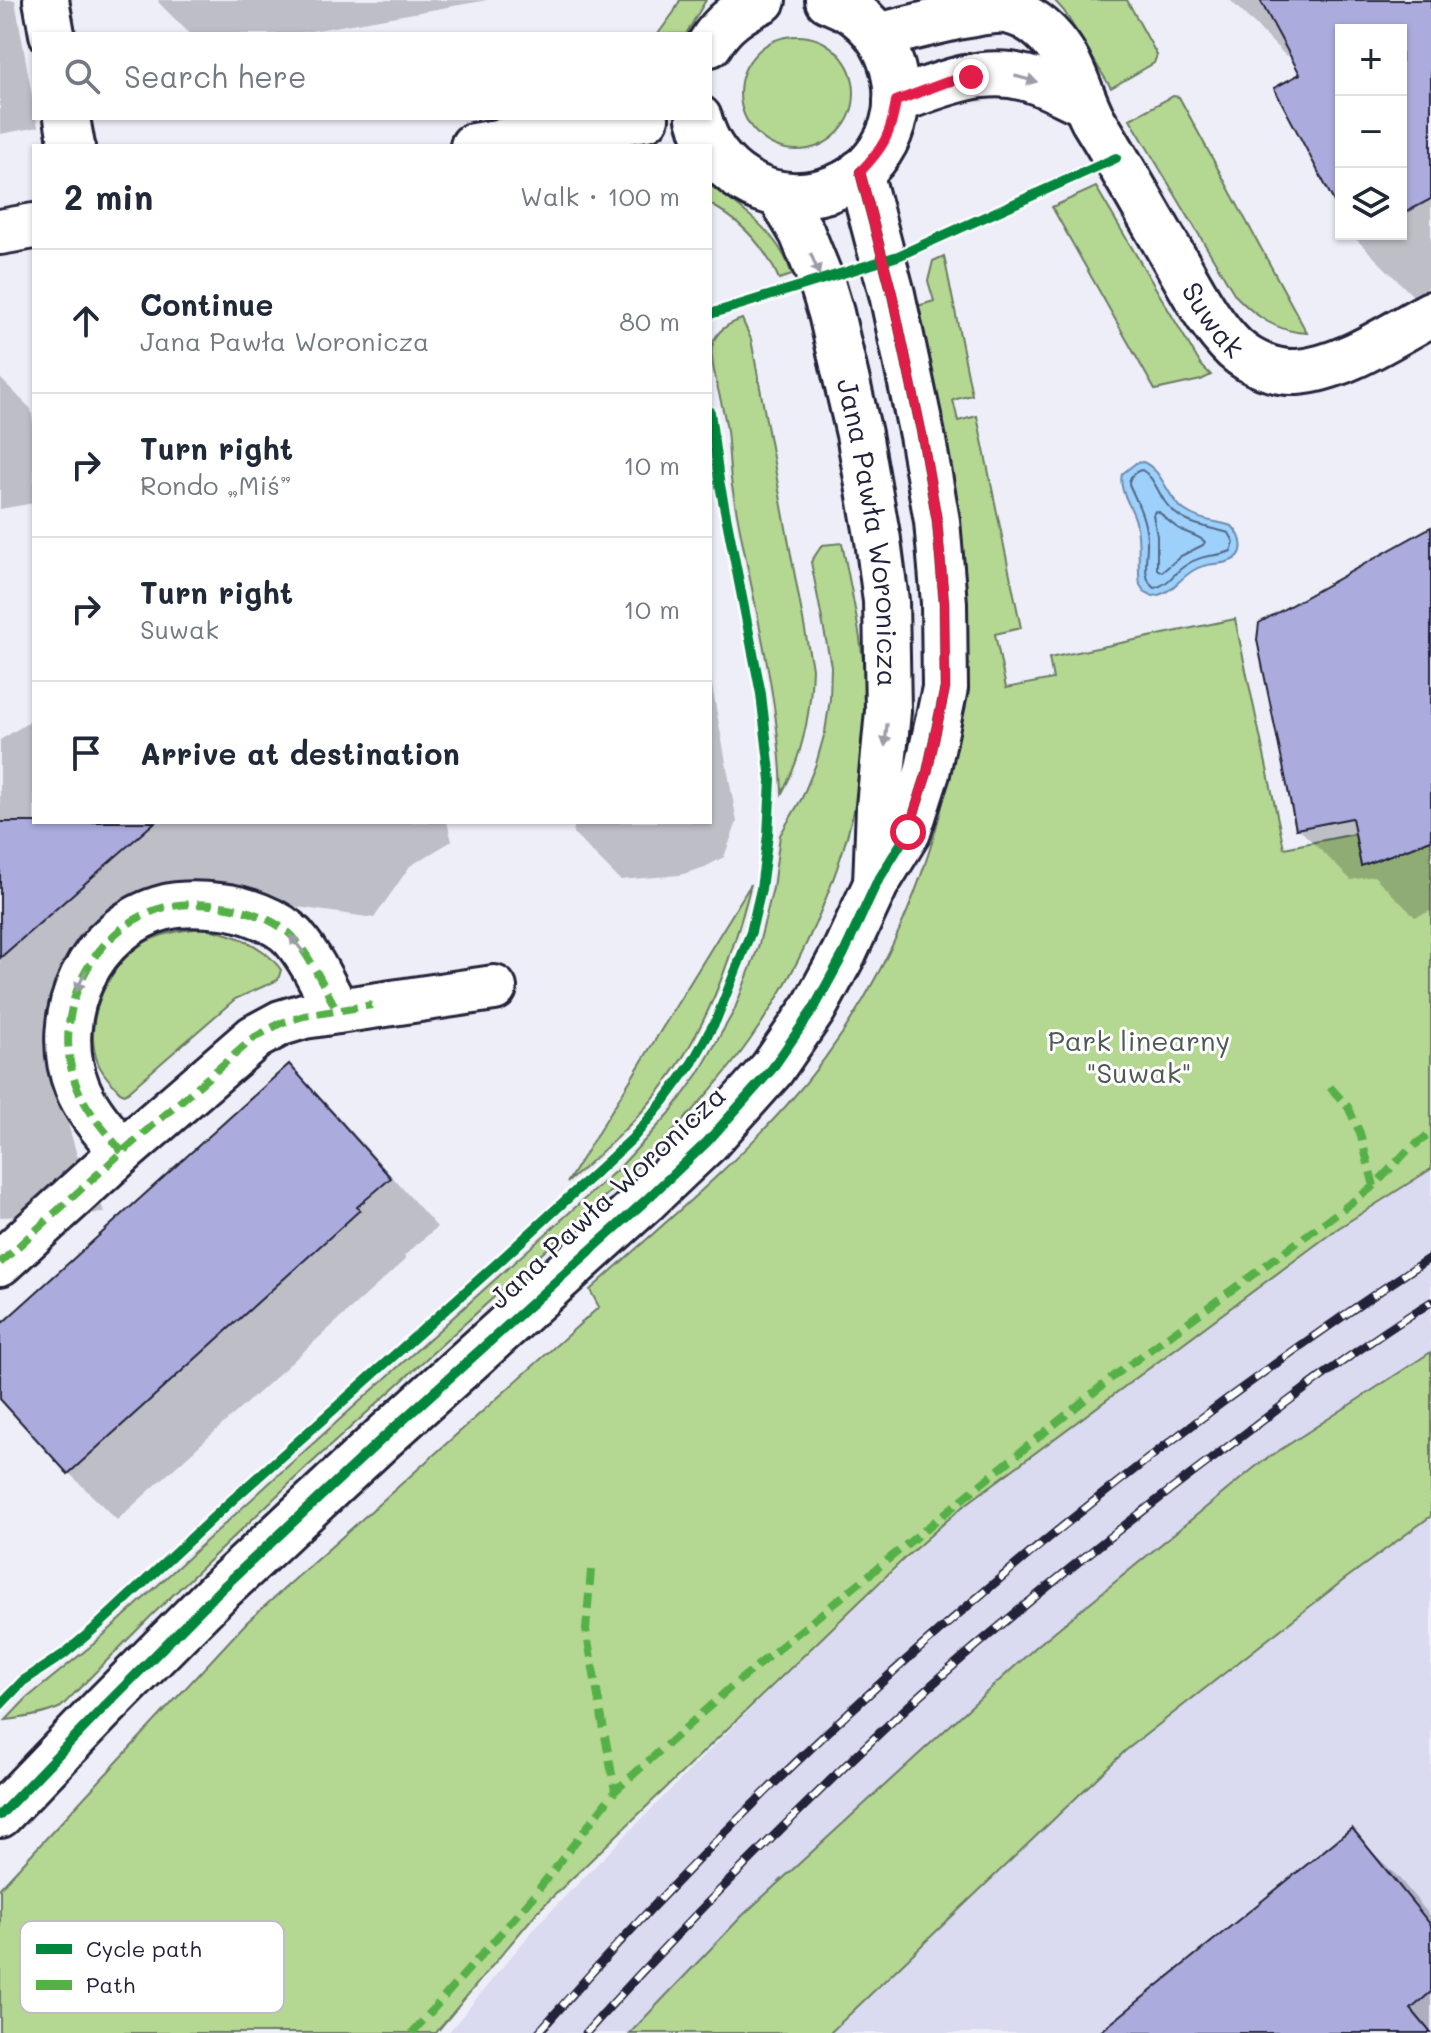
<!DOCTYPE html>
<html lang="en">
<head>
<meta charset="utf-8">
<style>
	body { margin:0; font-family:Mali,sans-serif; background:#f6f6f7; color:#1f2937 }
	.controls { position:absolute; right:24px; top:24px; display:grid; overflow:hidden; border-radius:0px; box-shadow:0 2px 6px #0004 }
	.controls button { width:72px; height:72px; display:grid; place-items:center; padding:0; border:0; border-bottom:2px solid #e0e1e3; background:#fff; color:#1f2937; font:40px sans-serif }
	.stop { position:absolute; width:24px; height:24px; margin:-18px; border:6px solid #e11d48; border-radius:50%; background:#fff }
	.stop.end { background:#e11d48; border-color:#fff; box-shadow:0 2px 8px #0008 }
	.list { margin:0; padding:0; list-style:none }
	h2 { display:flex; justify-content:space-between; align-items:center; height:104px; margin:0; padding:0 32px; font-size:34px }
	h2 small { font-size:26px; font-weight:400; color:#747a83 }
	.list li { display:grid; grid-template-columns:52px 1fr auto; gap:24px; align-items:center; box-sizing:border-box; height:144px; padding:0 32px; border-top:2px solid #e0e1e3 }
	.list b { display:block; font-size:30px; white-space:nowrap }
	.list p { margin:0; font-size:26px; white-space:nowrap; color:#747a83 }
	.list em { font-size:26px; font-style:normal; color:#747a83 }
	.icon { flex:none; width:44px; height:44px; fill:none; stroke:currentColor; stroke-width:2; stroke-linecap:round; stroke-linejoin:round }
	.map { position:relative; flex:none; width:1431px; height:2033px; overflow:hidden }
	.search { position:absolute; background:#fff; box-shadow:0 2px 6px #0004; left:32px; top:32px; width:680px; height:88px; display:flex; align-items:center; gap:20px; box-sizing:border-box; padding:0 28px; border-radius:0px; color:#747a83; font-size:30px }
	.panel { position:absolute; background:#fff; box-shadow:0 2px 6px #0004; left:32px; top:144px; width:680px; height:680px; border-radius:0px }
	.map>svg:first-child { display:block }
	.built { fill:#dadaf0 }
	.green { fill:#b4d791; stroke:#6b7c66; stroke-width:2 }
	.water { fill:#9dd1fb; stroke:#6c8bae; stroke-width:2 }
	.shadow { fill:#0003 }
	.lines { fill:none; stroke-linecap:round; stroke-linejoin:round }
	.shore { stroke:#536888; stroke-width:2 }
	.building { fill:#abacdd; stroke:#22223b; stroke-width:2 }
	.minor-casing { stroke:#22223b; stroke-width:50 }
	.tertiary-casing { stroke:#22223b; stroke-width:50 }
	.minor { stroke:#fff; stroke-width:44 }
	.tertiary { stroke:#fff; stroke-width:44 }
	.rail-casing { stroke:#22223b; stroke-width:9 }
	.rail { stroke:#fff; stroke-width:6; stroke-dasharray:18; stroke-linecap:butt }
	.quiet { stroke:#55b146; stroke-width:8; stroke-dasharray:16 8; stroke-linecap:butt }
	.cycleway-casing { stroke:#fff; stroke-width:15 }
	.cycleway { stroke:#00873e; stroke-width:10 }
	.oneway { fill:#9c9ca7 }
	.route { stroke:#e11d48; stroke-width:10 }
	.labels { text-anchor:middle; stroke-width:6; stroke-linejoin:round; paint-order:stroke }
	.street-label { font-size:28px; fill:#22223b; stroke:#fff }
	.park-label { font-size:28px; fill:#4e5855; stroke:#fff }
	.key { fill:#fff; stroke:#bdbdc4; stroke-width:2 }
	.key-label { font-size:22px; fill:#22223b }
</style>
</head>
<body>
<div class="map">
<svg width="1431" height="2033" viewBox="0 0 1431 2033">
	<rect width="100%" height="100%" fill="#eeeef8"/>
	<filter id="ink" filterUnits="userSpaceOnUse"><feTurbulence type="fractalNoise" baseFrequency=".0125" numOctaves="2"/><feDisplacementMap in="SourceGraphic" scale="16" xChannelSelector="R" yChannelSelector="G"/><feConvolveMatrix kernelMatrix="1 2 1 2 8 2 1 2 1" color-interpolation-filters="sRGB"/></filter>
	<g filter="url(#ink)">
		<path class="built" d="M1431,1169V1352L1260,1463L1037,1646L743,1915L630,2033H448L540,1922L782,1677L961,1508L1337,1229Z
			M1431,1392V2033H696Z"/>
		<path class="green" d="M680,0H706L686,34H658L674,12Z
			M1054,0H1127L1157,55L1154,63L1111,88L1064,11Z
			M740 93a57 57 0 1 1 114 0a57 57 0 1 1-114 0Z
			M1173,96L1179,97L1307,333C1277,332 1255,316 1235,295L1130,119Z
			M710,185C744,211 779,232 792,275L779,279C765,247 741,221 710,204Z
			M1096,187L1201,365L1211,375L1201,380L1155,390L1052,207Z
			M944,256L972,395L953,400L958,421L977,416L1021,628L995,634L1006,688L1053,679L1049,658L1235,619L1284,848L1355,834L1361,866L1431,840V1169L1337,1229L961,1508L905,1558L538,1911L436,2033H0V1888L247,1622L599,1307L590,1290C656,1230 726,1173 785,1107C860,1024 912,921 940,814C947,788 951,762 955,736L911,308L934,301L928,281L933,261Z
			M742,319L751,339L812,668C811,711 803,755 782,793C779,689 749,588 732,486C729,468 729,449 727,431C725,410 709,364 712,347C715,331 728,324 742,319Z
			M842,543C853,600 867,658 866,717C864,826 812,952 750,1040C720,1083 683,1122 646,1159L307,1467L151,1616L61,1707C44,1715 25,1718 6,1720L27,1698L96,1642L277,1476L620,1167L669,1114L699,1073L734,1011L758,948L773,888L780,835L802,798L816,764L825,732L830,699L831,666L811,562L822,545Z
			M751,884C731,962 704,1039 651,1101C626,1131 596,1157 567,1183Z
			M204,928C234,935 259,942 279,967L281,970L278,980L235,999L128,1092L124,1094L120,1092C112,1083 102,1074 98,1063C81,1021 110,959 149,940C167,932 184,930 204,928Z
			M1431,1352V1516L1345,1579L1125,1751L830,2033H630L743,1915L1037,1646L1260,1463Z"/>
		<path class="water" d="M1143,462C1164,471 1166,497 1184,510C1199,521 1216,521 1232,526C1242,536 1248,555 1230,561C1217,566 1207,562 1194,570C1178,579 1172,594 1153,596L1144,591L1140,585C1137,564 1141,543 1136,522C1132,506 1118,491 1122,474L1136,463Z"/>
		<path class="shadow" d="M0,0H15L34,107V118H36L38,127L0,134Z
			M158,0H488L294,34H190L159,3Z
			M1230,0H1431V286L1413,296L1356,239L1354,234H1401V30H1341V210L1303,75L1291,53L1286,56Z
			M0,378L31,409L34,428V503L0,509Z
			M1431,529V911L1415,917L1374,876L1351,880L1298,828Z
			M710,675L737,822L724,857L705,867L680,875L620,880L573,833L575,822H710Z
			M34,719V822H447L452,841L410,866L374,918L207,894L186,901L76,999L65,1018L68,1124L77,1155L105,1213L0,1217V740Z
			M289,1067L337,1115L437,1227L404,1256L406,1259L117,1520L69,1473L0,1396V1328Z
			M1351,1831L1399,1878L1431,1917V2033H1102Z"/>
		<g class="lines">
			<path class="shore" d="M1142,470C1154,477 1157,491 1165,502C1181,525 1204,526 1229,533L1234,542L1231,551C1215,558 1204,553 1186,565C1174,572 1169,585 1154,588C1141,578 1148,554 1147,539C1146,519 1137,502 1129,484C1129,477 1135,471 1142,470Z
				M1155,511L1159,512C1166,519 1172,525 1181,530C1189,534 1199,536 1205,542L1203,545L1181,556L1162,572L1157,569V536L1153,515Z"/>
		</g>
		<path class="building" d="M1260,0H1431V199L1401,215V30H1341V215L1274,88L1300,74Z
			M1431,527V840L1361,866L1352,818L1296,829L1257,640L1259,623Z
			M0,822H155L0,958Z
			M289,1064L391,1178L357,1207L360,1210L68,1474L0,1399V1325Z
			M1352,1828L1431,1925V1992L1411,2009L1431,2033H1099Z"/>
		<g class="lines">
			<g class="minor-casing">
				<g id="minor">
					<path d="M46,0L52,34"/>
					<path id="s1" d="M878,36C906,29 934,22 962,16C976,14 991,10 1005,11C1027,14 1046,30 1059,48C1075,70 1081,97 1093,120C1121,165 1147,212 1174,258C1192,289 1209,324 1235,349C1252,364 1275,373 1297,372C1343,369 1391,335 1431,314"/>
					<path d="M896,101C936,86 982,66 1025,78C1046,83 1065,95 1084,103"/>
					<path d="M67,118L72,146"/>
					<path d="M473,146L646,118"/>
					<path d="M0,232L34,226"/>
					<path d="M122,1152C106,1132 87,1112 77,1087C49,1016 90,926 166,907C184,903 203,904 221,906C243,908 277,920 293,937C311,958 324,986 337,1011"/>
					<path d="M0,1263L122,1152L255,1037L281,1023L304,1016L494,988"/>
				</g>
			</g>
			<g class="tertiary-casing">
				<g id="tertiary">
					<path d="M710,44C723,22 740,11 763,0"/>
					<path d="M699,118C706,145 721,166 745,181C789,208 851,195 880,151C910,106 897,45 856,14C848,8 837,4 828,0"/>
					<path id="s2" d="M779,194L802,233L821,280L831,313L859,434L878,540L886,601L888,711L879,807L876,883"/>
					<path d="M0,1815L100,1711L218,1592L383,1438L645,1201L707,1142L772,1069L814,1008L844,953L876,884L908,832L927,773L945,688L944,603L937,521L922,435L892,294L860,172"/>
				</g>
			</g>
			<use href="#minor" class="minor"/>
			<use href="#tertiary" class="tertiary"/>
			<g class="rail-casing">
				<path id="rail" d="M538,2033C798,1735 1100,1474 1431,1257
					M586,2033C652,1959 721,1888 791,1819C859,1752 927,1686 1000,1626C1068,1569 1138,1514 1209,1461C1282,1406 1354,1350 1431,1302"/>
			</g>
			<use href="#rail" class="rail"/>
			<path class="quiet" d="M1330,1087L1348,1107L1360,1133L1374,1186
				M122,1152C106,1132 87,1112 77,1087C49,1016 90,926 166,907C184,903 203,904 221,906C243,908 277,920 293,937C311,958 324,986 337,1011
				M0,1263L122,1152L255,1037L281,1023L304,1016L372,1005
				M591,1570L586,1630L615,1791
				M412,2033L531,1899L615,1791L731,1687L1114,1376L1374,1186L1408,1150L1431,1133"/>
			<g class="cycleway-casing">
				<path id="cycleway" d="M710,314L898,256L1116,158
					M0,1705L23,1681L64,1654L94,1629L229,1503L502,1259L632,1139L664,1101L692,1063L716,1020L751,932L761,889L768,835L771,780L761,694L719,480L710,412
					M0,1815L100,1711L218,1592L383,1438L645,1201L707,1142L772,1069L814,1008L844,953L876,884L908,832L927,773L945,688L944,603L937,521L922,435L892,294L860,172"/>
			</g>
			<use href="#cycleway" class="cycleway"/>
		</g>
		<defs><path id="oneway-solid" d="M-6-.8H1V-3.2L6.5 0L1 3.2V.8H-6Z" transform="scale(2)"/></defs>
		<g class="oneway">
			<use href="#oneway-solid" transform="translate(1026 79) rotate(15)"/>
			<use href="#oneway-solid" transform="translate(815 264) rotate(68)"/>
			<use href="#oneway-solid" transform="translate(886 735) rotate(95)"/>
			<use href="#oneway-solid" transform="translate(297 944) rotate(-128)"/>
			<use href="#oneway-solid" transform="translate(81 981) rotate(115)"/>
		</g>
	</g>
	<g class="lines" filter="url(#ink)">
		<path class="route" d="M908,832L927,773L945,688L944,603L937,521L922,435L892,294L860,172C883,148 891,135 896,101L947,82L971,77"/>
	</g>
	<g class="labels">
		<g class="street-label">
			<text dy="10" stroke="none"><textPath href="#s1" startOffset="510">Suwak</textPath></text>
			<text dy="10" stroke="none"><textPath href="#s2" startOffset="354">Jana Pawła Woronicza</textPath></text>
			<text transform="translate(607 1197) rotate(-43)" y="10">Jana Pawła Woronicza</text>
		</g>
		<g class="park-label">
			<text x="1139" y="1051">Park linearny<tspan x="1139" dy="32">"Suwak"</tspan></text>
		</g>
	</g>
	<rect x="20" y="1921" width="264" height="92" rx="12" class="key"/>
	<rect x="36" y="1944" width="36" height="10" fill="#00873e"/>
	<rect x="36" y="1980" width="36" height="10" fill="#55b146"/>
	<g class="key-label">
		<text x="86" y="1957">Cycle path</text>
		<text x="86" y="1993">Path</text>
	</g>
</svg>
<div class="controls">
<button>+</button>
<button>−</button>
<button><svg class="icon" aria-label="layers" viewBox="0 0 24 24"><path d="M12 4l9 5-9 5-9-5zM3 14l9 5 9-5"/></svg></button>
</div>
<div class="stop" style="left:908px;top:832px"></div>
<div class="stop end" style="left:971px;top:77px"></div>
<div class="search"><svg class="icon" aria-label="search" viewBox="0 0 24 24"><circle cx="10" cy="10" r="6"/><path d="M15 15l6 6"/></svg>Search here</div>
<section class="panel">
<h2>2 min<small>Walk · 100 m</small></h2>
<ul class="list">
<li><svg class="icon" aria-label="ahead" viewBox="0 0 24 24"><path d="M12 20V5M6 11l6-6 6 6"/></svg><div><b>Continue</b><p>Jana Pawła Woronicza</p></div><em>80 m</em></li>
<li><svg class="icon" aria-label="right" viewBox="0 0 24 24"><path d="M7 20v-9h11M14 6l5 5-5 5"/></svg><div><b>Turn right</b><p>Rondo „Miś”</p></div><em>10 m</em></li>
<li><svg class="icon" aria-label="right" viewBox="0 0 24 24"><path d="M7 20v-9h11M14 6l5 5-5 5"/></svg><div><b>Turn right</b><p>Suwak</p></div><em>10 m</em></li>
<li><svg class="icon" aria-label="arrive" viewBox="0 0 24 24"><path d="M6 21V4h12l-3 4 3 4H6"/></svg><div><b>Arrive at destination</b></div></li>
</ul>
</section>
</div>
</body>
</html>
